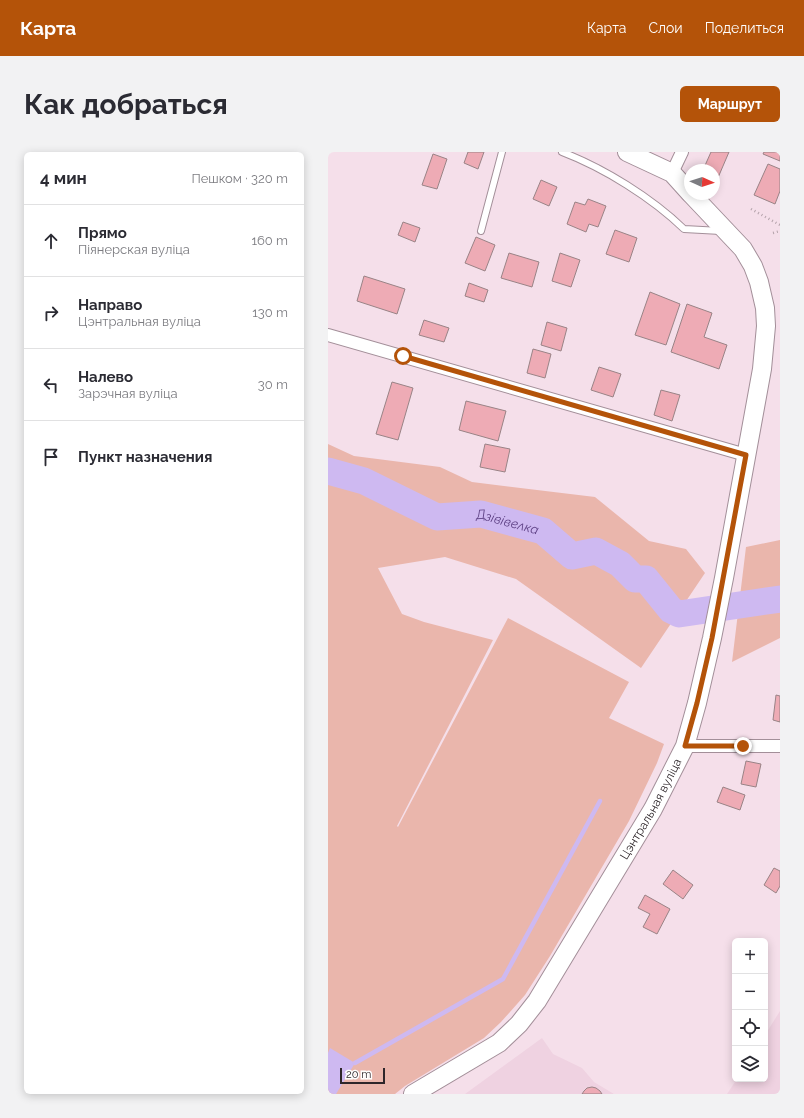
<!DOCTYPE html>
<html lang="ru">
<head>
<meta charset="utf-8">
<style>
	body { margin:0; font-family:Raleway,sans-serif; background:#f2f2f3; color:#2b2b33 }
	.controls { position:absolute; right:12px; bottom:12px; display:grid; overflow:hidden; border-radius:6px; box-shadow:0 2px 10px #0003 }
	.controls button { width:36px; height:36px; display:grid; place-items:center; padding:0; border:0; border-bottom:1px solid #e1e1e2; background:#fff; color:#2b2b33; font:20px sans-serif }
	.compass { position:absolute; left:356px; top:12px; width:36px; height:36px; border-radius:50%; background:#fff; box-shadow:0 2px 10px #0003; rotate:93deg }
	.scale { position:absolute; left:12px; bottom:10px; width:45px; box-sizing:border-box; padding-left:4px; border:2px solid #2e262a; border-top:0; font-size:11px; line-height:14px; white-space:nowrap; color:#2e262a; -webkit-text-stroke:3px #fff; paint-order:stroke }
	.stop { position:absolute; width:12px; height:12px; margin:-9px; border:3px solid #b45309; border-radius:50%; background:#fff }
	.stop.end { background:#b45309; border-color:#fff; box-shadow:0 1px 4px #0008 }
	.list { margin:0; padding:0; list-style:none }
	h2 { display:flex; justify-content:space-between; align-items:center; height:52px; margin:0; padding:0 16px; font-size:17px }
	h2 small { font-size:13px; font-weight:400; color:#7c7c81 }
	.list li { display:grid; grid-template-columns:26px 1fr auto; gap:12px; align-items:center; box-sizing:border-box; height:72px; padding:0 16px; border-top:1px solid #e1e1e2 }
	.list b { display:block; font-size:15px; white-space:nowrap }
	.list p { margin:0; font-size:13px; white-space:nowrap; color:#7c7c81 }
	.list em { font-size:13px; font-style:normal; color:#7c7c81 }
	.icon { flex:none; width:22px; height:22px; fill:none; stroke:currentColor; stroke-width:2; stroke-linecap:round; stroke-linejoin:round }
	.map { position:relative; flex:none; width:452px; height:942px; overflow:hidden; border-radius:6px }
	header { display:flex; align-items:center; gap:24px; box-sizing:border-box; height:56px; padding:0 20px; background:#b45309; color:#fff }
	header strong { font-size:19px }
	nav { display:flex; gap:22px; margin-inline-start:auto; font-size:14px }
	.intro { display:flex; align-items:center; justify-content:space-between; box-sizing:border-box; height:96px; padding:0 24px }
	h1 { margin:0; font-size:28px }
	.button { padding:10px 18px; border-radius:6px; background:#b45309; color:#fff; font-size:14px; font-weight:700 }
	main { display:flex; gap:24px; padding:0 24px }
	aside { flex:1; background:#fff; border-radius:6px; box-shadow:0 2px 10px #0003 }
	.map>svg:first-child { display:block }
	.built { fill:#efd2e1 }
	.green { fill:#eab6ac }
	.water { fill:#ceb9f1 }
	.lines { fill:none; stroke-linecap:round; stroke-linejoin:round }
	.stream { stroke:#ceb9f1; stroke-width:4.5 }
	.river { stroke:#ceb9f1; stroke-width:27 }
	.building { fill:#eeabb5; stroke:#998386 }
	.lane-casing { stroke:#a38f99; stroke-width:8 }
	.street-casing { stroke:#a38f99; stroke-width:14 }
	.secondary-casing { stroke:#a38f99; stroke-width:20 }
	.path { stroke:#b3a2aa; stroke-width:2.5; stroke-dasharray:1 3; stroke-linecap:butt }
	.lane { stroke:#fff; stroke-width:6 }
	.street { stroke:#fff; stroke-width:12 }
	.secondary { stroke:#fff; stroke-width:18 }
	.route { stroke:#b45309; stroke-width:5 }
	.labels { text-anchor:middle; stroke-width:3.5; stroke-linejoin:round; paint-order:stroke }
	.street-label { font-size:12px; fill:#2e262a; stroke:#fff }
	.water-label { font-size:13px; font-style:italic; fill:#5e4185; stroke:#fff }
</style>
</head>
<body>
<header>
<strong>Карта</strong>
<nav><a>Карта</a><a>Слои</a><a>Поделиться</a></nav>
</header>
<div class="intro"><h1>Как добраться</h1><a class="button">Маршрут</a></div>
<main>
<aside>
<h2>4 мин<small>Пешком · 320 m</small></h2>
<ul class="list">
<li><svg class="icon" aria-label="ahead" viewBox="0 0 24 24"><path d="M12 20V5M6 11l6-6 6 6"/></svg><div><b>Прямо</b><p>Піянерская вуліца</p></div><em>160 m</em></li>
<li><svg class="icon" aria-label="right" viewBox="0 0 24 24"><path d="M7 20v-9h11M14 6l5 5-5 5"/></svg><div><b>Направо</b><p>Цэнтральная вуліца</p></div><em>130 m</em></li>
<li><svg class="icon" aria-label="left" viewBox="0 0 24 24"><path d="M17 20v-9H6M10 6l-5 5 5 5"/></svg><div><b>Налево</b><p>Зарэчная вуліца</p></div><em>30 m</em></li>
<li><svg class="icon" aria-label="arrive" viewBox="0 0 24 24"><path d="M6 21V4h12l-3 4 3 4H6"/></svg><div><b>Пункт назначения</b></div></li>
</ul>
</aside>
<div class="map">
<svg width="452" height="942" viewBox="0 0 452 942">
	<rect width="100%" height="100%" fill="#f5dfea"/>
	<path class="built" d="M452,859V942H399L409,927H437V883Z
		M214,886L225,902L254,916L266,930L286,942H137Z"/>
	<path class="green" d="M0,292L26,304L112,315L144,330L267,345L321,389L358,397L377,421L313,516L188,427L117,405L50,416L74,462L96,470L165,488L69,674L70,675L180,466L301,530L281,566L336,592L329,611L301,669L222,804L197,843L173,870L156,886L77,934L67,942H0Z
		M452,388V486L404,510L418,395Z"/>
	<path class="water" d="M2,896L27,911L8,942H0V901Z"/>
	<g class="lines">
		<path class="stream" d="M27,911L175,827L272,649"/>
		<path class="river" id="s1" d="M0,319L36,329L109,365L153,362L215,379L244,404L268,399L292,412L307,427H318L343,458L351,462L452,447"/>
	</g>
	<path class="building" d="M140,0H156L150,17L136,11Z
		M383,0H401L389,28L386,27V18H375Z
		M436,0H452V9L435,2Z
		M105,2L119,7L109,37L94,33Z
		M440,12L452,17V39L447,52L426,43Z
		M213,28L229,35L221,54L205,47Z
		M260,47L278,54L270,75L261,72L258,80L239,72L247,50L257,53Z
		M75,70L92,76L87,90L70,83Z
		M287,78L309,86L301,110L278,102Z
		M148,85L167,93L157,119L137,111Z
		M181,101L211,110L204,135L173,126Z
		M232,101L252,108L243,135L224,129Z
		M36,124L77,137L69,162L29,149Z
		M141,131L160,138L156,150L137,144Z
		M322,140L352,152L338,193L307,183Z
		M359,152L384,161L376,185L399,193L391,217L343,200Z
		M96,168L121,176L116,190L91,183Z
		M219,170L239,176L233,199L213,193Z
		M205,197L223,202L217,226L199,221Z
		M271,215L293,222L285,245L263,238Z
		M64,230L85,236L70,288L48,282Z
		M333,238L352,243L344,269L326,263Z
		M138,249L178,259L170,289L131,278Z
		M157,292L182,297L177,320L152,315Z
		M448,543L452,544V570L445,568Z
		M418,609L433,612L428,635L413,632Z
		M395,635L417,643L412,658L389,650Z
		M446,716L452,719V734L448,741L436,733Z
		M345,718L365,733L355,747L335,732Z
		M317,743L342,757L329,782L315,775L322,762L310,756Z
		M264,935L268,936L272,939L274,942H254L256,939L259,936Z"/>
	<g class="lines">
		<g class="lane-casing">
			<path id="lane" d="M234,0C276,16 324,46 356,77L393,79
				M153,79L174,0"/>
		</g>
		<g class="street-casing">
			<path id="street" d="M344,21L354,0
				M0,183L418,303
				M357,594H452"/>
		</g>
		<g class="secondary-casing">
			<g id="secondary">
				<path d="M299,0L344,21L362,41"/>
				<path id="s2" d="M85,942L171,891L191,872L209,849L325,657L357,594L369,551L384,486L396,426L434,217L438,174L437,156L431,130L425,114L415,97L363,42"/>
			</g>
		</g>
		<path class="path" d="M423,57L452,73
			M445,81L452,79"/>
		<use href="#lane" class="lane"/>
		<use href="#street" class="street"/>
		<use href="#secondary" class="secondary"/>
	</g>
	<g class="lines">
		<path class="route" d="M75,204L418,303L384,486L369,551L357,594H415"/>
	</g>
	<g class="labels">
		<g class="street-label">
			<text dy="4" stroke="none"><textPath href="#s2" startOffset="380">Цэнтральная вуліца</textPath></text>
		</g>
		<g class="water-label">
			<text dy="5" stroke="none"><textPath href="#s1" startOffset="190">Дзівівелка</textPath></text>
		</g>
	</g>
</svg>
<div class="controls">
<button>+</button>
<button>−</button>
<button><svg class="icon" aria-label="locate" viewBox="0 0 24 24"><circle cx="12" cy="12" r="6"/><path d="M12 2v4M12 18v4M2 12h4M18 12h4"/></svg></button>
<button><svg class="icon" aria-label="layers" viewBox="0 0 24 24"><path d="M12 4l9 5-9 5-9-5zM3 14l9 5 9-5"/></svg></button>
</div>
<svg class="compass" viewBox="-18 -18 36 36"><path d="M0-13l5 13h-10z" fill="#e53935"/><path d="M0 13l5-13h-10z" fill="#7c7c81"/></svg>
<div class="scale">20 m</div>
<div class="stop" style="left:75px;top:204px"></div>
<div class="stop end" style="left:415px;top:594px"></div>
</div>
</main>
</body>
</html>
